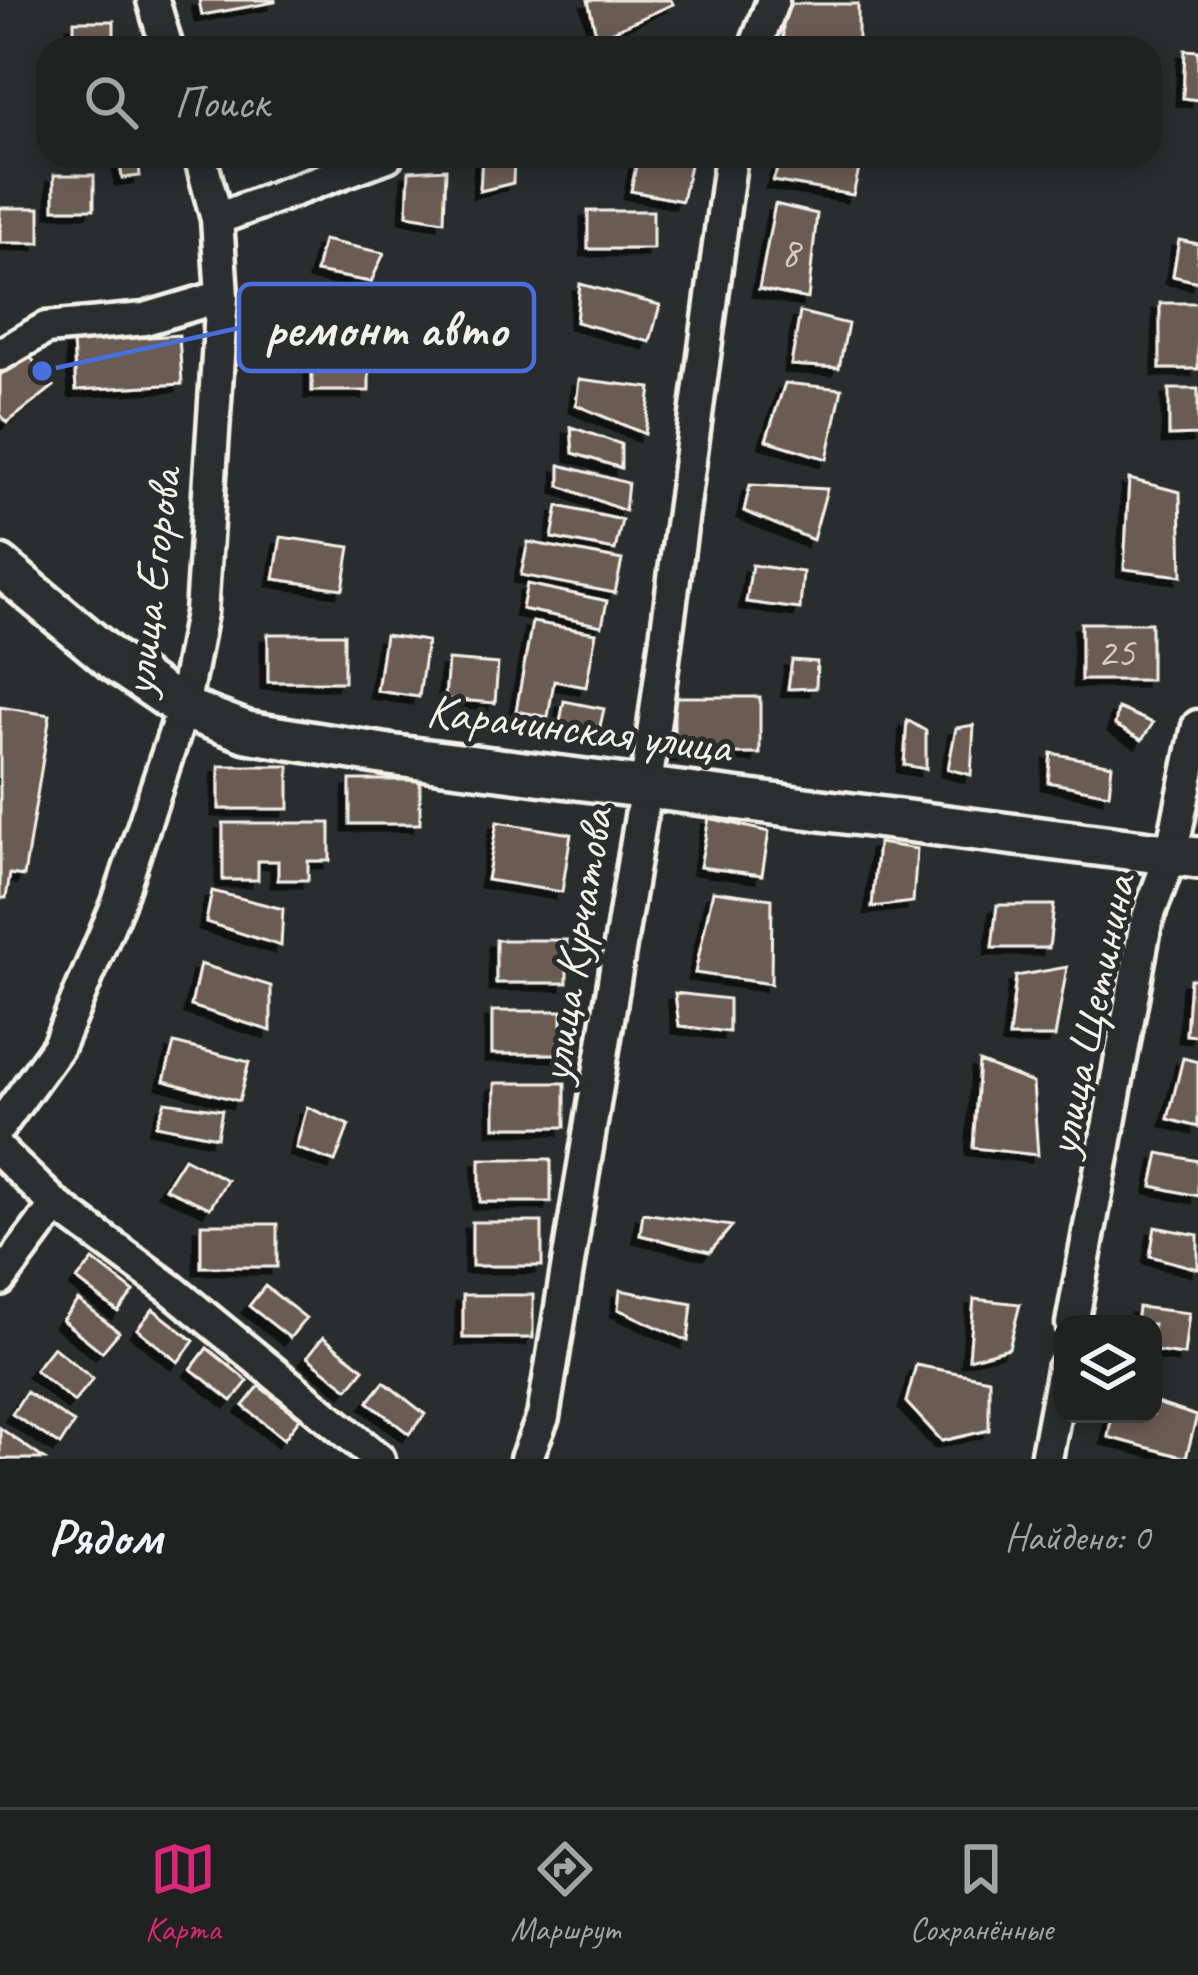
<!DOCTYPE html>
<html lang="ru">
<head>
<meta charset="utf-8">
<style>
	body { margin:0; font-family:Caveat,sans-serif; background:#282a2a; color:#f1f3f6 }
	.controls { position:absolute; right:36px; bottom:36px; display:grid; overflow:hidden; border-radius:24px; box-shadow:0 6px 18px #0003 }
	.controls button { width:108px; height:108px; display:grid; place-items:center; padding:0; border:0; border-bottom:3px solid #3d3f40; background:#202222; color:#f1f3f6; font:60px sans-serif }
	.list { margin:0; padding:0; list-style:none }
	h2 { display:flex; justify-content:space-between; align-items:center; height:156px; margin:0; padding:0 48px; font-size:51px }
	h2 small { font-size:39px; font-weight:400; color:#a2a4a5 }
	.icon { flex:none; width:66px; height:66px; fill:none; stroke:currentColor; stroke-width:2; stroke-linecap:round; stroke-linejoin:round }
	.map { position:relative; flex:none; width:1198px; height:1459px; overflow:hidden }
	.search { position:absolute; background:#202222; box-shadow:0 6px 18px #0003; left:36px; right:36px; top:36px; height:132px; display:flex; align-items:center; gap:30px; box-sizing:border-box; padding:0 42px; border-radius:36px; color:#a2a4a5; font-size:45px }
	.sheet { height:348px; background:#202222 }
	nav { display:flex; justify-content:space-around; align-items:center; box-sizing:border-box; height:168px; border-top:3px solid #3d3f40; background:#202222; font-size:33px; color:#a2a4a5 }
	nav a { display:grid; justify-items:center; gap:6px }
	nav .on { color:#db2777 }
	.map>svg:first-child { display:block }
	.building { fill:#6b5c53; stroke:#f4f1e8; stroke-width:3; filter:url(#shadow) }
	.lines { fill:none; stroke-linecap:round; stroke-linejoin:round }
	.minor-casing { stroke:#f4f1e8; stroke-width:39 }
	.tertiary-casing { stroke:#f4f1e8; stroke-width:48 }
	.minor { stroke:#2a2d2e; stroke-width:30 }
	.tertiary { stroke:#2a2d2e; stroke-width:39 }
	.labels { text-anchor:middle; stroke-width:10; stroke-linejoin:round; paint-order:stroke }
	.number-label { font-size:42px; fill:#d2ccc3 }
	.street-label { font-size:48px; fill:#f4f1e8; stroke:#2a2d2e }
	.leader { fill:none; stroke:#486fdb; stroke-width:4.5 }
	.callout-dot { fill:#486fdb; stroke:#2a2d2e; stroke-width:4.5 }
	.callout { fill:#2a2d2e; stroke:#486fdb; stroke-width:4.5 }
	.callout-label { font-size:51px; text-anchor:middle; font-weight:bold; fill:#f4f1e8 }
</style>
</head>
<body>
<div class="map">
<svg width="1198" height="1459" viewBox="0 0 1198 1459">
	<defs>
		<filter id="shadow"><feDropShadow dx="-7" dy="7" stdDeviation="0" flood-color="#0009"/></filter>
	</defs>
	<rect width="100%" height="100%" fill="#2a2d2e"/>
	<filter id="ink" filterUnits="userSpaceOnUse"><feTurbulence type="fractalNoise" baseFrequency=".00833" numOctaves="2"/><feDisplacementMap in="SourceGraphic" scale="24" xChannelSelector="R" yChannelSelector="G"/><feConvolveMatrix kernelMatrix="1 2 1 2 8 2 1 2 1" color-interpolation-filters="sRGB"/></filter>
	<g filter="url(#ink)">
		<path class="building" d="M199,0H275V2L202,15Z
			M588,0H671L673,4L597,38Z
			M783,4H858V48H783Z
			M74,21H114V48H74Z
			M1185,50L1198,51V100L1183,98Z
			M119,156H138L140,176L122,178Z
			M482,156H514L513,183L480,191Z
			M638,156H692L682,201L631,191Z
			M782,156H862L853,195L773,181Z
			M446,169L444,221L407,215L409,171Z
			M54,175H94V209H54Z
			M775,204L817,214L808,299L759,289Z
			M0,208H40V243H0Z
			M588,211H653V249H588Z
			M323,240L384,253L371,282L316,272Z
			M1179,240L1198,244V282L1173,276Z
			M580,284L660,305L650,342L576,322Z
			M1160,303H1198V369H1160Z
			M800,312L848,324L839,368L791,365Z
			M179,335L182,384L76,390L73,342Z
			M312,342H369V391H312Z
			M27,353L54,386L7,423L0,414V375Z
			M579,379L651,388L645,434L576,405Z
			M785,383L842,389L827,459L766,440Z
			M1169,389H1198V435L1169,436Z
			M571,427L621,444V468L573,453Z
			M560,465L628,483L625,511L560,486Z
			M1129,479L1180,492L1182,576L1124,569Z
			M750,485L827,489L813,540L744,511Z
			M558,506L622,520L615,550L552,538Z
			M281,537L350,547L343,589L274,579Z
			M528,542L622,560L615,593L521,575Z
			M752,565L803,572L800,609L746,602Z
			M527,584L607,601L602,626L522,609Z
			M532,622L596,633L586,687L554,681L548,717L516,711Z
			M1081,623H1151V680H1081Z
			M268,634H344V682H268Z
			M385,635L427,641L419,697L377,691Z
			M448,660L498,664L495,703L445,699Z
			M792,660L817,662L816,688L788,689Z
			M674,697H760V754H674Z
			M564,701L604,709L598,735L559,727Z
			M0,707L50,715L24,876L10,874L6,898H0Z
			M1118,708L1153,723L1142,740L1115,725Z
			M907,720L926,731V769L904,765Z
			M974,725L971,775L948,769L956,728Z
			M1051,753L1112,765L1109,794L1048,782Z
			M219,766H289V809H219Z
			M350,780H420V824H350Z
			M709,818L769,832L762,875L700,867Z
			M497,822L571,834L562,892L487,880Z
			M223,823H330V861H308V880H278V861H258V880H223Z
			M878,843L917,849L913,902L872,907Z
			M212,891L283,909L281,946L206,922Z
			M713,891L772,899L771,984L695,973Z
			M997,905H1054L1049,948H992Z
			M496,940H567V983H496Z
			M200,964L271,986V1031L191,1006Z
			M1067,967L1055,1037H1009L1016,976Z
			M1190,979H1198V1036L1186,1035Z
			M675,993L729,999V1032L679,1026Z
			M492,1011H562V1054H492Z
			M174,1043L249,1062L239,1101L164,1081Z
			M1183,1058L1198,1062V1127L1168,1119Z
			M979,1062L1033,1083L1038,1155L973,1148Z
			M495,1083H565V1127H495Z
			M165,1102L222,1110L217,1137L156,1125Z
			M307,1107L349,1125L335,1162L296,1148Z
			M1159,1153L1198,1161V1196L1152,1186Z
			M184,1158L227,1180L210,1208L165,1188Z
			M480,1159H551V1202H480Z
			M643,1213L732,1226L710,1252L640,1235Z
			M472,1222H542V1266H472Z
			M201,1224H277V1267H201Z
			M1155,1227L1198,1235V1269L1150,1256Z
			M93,1260L134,1292L118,1312L77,1280Z
			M265,1286L306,1318L290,1338L249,1306Z
			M620,1290L692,1304L688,1341L618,1309Z
			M463,1295H533V1338H463Z
			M974,1299L1020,1304L1009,1348L969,1359Z
			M78,1300L119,1332L102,1352L62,1320Z
			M1138,1307L1189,1313L1184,1355L1153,1351V1324H1136Z
			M153,1309L194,1341L178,1362L137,1329Z
			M323,1337L364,1369L348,1389L307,1357Z
			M53,1347L93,1379L74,1402L35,1370Z
			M207,1348L248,1381L232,1401L191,1369Z
			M916,1365L989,1379V1430L942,1441L906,1402Z
			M384,1382L425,1414L409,1434L368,1402Z
			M259,1386L300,1418L284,1439L243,1406Z
			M26,1392L74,1423L60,1445L12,1414Z
			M1153,1402L1197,1416L1186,1458L1108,1437L1112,1414H1153Z
			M0,1428L44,1459H0Z"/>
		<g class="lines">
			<g class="minor-casing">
				<path id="minor" d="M153,0L167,48
					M755,48L773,0
					M217,219L387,156
					M0,355L46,328L145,319L222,296
					M0,1126L58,1046L118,903L183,708L201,613L222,296L217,219L200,156
					M0,1151L56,1205L171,1289L379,1459
					M0,1280L56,1205
					M1072,1324L1146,922L1171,855L1198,726
					M526,1459L543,1417L646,786L731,156
					M1046,1459L1063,1369"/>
			</g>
			<g class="tertiary-casing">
				<path id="tertiary" d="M0,566L114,661L183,708L247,732L389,755L1198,858"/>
			</g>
			<use href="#minor" class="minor"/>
			<use href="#tertiary" class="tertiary"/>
		</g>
	</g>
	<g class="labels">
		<g class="number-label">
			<text x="790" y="266">8</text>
			<text x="1116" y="666">25</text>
		</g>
		<g class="street-label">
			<text transform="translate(150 582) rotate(-83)" y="17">улица Егорова</text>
			<text transform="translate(579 727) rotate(7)" y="17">Карачинская улица</text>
			<text transform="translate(574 945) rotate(-81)" y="17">улица Курчатова</text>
			<text transform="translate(1089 1015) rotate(-78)" y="17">улица Щетинина</text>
		</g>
	</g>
	<path class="leader" d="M42 371L239 328"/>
	<circle class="callout-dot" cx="42" cy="371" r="12"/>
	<rect class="callout" x="239" y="284" width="295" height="87" rx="12"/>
	<g class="callout-label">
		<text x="386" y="346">ремонт авто</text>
	</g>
</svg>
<div class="controls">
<button><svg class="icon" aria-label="layers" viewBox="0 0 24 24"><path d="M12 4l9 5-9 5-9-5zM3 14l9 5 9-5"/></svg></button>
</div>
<div class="search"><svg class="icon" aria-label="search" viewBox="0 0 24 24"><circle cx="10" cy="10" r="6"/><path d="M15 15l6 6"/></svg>Поиск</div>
</div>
<section class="sheet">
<h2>Рядом<small>Найдено: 0</small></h2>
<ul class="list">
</ul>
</section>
<nav>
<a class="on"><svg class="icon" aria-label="map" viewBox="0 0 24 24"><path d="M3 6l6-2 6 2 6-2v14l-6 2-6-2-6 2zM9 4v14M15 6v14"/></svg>Карта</a>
<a><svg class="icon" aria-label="directions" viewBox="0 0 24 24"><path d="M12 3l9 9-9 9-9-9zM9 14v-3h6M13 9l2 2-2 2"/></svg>Маршрут</a>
<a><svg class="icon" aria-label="saved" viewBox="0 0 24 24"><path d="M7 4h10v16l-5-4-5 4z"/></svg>Сохранённые</a>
</nav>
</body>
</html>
